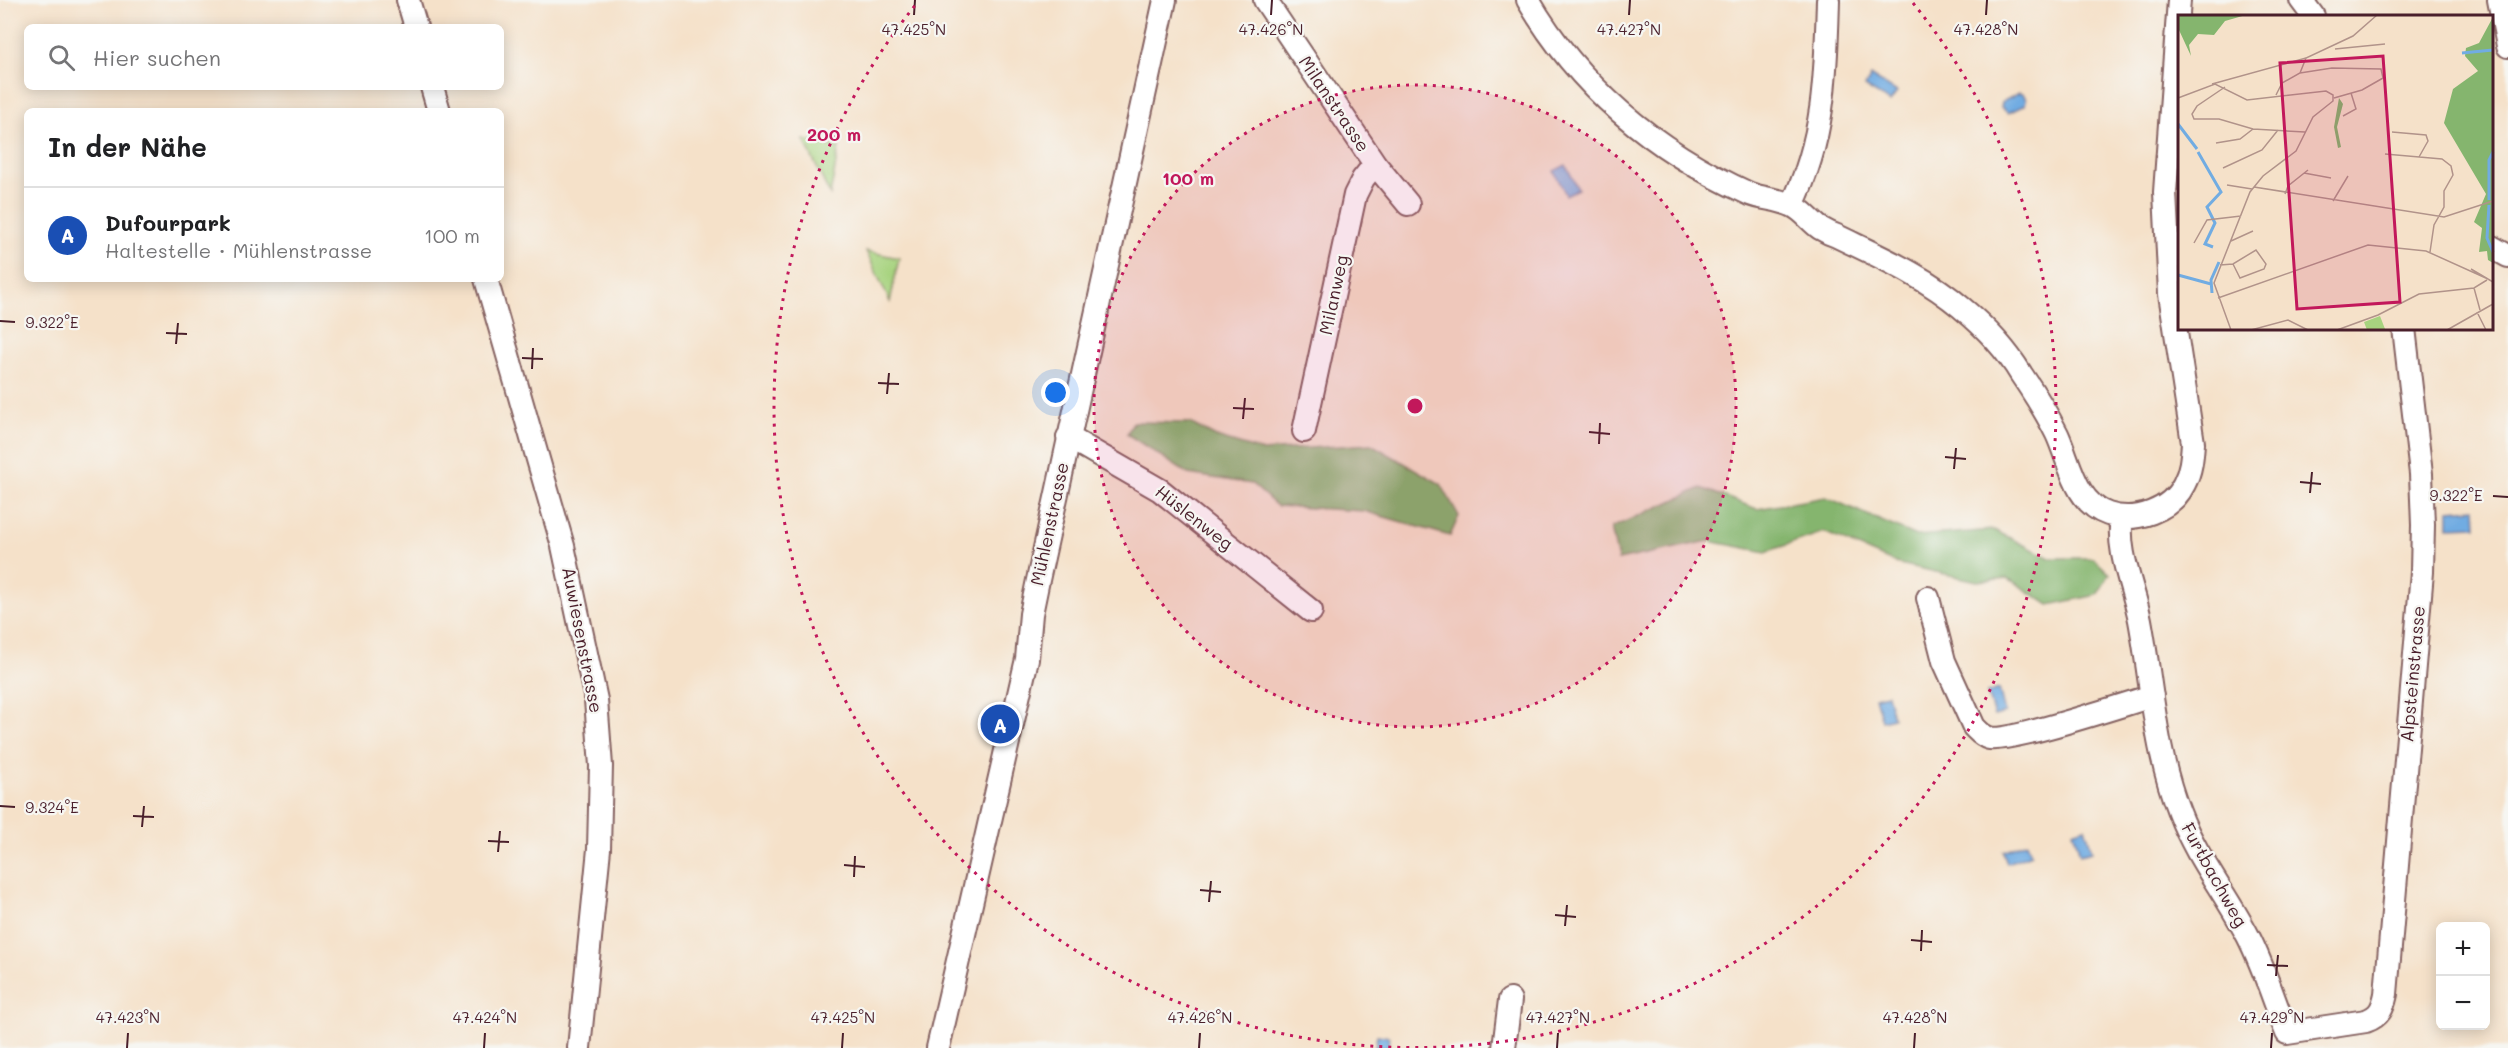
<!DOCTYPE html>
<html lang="de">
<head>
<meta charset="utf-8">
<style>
	body { margin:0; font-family:Mali,sans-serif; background:#f2f2f2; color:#202124 }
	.controls { position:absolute; right:18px; bottom:18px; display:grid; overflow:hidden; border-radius:9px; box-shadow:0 3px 15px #0003 }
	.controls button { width:54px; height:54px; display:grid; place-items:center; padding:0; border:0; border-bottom:2px solid #e0e0e0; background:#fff; color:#202124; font:30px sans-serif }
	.you { position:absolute; left:1056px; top:393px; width:21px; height:21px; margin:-15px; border:4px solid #fff; border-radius:50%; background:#1a73e8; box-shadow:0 0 0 9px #1a73e833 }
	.badge { display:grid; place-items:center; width:39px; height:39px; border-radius:50%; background:#b45309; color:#fff; font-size:20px; font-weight:700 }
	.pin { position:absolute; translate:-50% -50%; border:3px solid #fff; box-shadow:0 2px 6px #0006 }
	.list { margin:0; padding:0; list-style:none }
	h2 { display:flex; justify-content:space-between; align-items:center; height:78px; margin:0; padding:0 24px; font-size:26px }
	h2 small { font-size:20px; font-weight:400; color:#757577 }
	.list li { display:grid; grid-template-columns:39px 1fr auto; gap:18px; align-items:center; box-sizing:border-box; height:96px; padding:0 24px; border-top:2px solid #e0e0e0 }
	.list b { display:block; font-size:22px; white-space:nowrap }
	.list p { margin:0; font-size:20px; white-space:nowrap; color:#757577 }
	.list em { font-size:20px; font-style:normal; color:#757577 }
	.icon { flex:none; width:33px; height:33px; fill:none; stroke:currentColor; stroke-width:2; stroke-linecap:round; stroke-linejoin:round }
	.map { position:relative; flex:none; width:2508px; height:1048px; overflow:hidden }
	.search { position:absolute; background:#fff; box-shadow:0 3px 15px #0003; left:24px; top:24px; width:480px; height:66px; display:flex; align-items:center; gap:15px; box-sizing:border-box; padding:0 21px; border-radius:9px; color:#757577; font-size:22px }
	.panel { position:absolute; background:#fff; box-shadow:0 3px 15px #0003; left:24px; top:108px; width:480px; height:174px; border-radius:9px }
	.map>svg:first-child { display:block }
	.green { fill:#a7d37f; stroke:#787955; stroke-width:1.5 }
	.forest { fill:#85b56e; stroke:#686a4c; stroke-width:1.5 }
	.water { fill:#71ace2; stroke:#5e6686; stroke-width:1.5 }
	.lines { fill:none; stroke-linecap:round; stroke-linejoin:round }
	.street-casing { stroke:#866362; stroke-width:26 }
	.street { stroke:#fff; stroke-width:22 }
	.ticks { fill:none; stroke:#4a1f2b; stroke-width:2 }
	.ring { fill:none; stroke:#c2185b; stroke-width:3; stroke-dasharray:3 6 }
	.labels { text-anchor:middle; stroke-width:4.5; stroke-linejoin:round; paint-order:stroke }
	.street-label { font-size:18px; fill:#4a1f2b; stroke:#f6f6f2 }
	.inset-river { fill:none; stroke:#71ace2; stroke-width:3 }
	.inset-road { fill:none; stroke:#b1938a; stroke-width:1.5 }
	.view { fill:#c2185b; fill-opacity:0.15; stroke:#c2185b; stroke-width:3 }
	.inset-edge { fill:none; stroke:#4a1f2b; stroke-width:3 }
	.ticks-label { font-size:15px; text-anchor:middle; fill:#4a1f2b; stroke:#f6f6f2; stroke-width:4.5; stroke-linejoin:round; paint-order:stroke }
	.centre { fill:#c2185b; stroke:#f6f6f2; stroke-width:3 }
	.ring-label { font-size:18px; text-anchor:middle; font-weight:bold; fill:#c2185b; stroke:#f6f6f2; stroke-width:4.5; stroke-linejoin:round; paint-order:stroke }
</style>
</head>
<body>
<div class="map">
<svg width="2508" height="1048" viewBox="0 0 2508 1048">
	<rect width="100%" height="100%" fill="#f6f6f2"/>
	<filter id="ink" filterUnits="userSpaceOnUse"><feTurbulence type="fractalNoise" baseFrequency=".0167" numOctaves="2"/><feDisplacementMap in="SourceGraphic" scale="12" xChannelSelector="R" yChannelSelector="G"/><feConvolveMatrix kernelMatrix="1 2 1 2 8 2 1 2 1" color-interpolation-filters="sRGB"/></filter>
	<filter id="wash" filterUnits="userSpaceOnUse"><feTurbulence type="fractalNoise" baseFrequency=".008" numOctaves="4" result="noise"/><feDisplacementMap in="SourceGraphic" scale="24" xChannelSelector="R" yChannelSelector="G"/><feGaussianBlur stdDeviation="1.35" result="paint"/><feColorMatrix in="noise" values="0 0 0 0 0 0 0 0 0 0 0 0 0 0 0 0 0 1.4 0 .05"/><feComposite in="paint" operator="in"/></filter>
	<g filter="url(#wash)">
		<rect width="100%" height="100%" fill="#f5e1c9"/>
		<path class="green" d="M804,140L839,147L830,195Z
			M866,251L899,258L890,302Z"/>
		<path class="forest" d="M1133,422L1190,423L1216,437L1262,451L1371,444L1441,484L1459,516L1450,536L1364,511L1277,506L1252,484L1188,474L1127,434Z
			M1701,488L1757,509L1826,497L1916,536L1994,530L2050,558H2093L2110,574L2097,595L2049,605L2008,578L1977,581L1895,563L1824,532L1766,552L1709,541L1618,560L1611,528Z"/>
		<path class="water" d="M1871,76L1897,92L1890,102L1865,87Z
			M2019,93L2024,95L2026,100L2025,105L2008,113L2001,107L2002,102Z
			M1566,165L1578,189L1566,195L1554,171Z
			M2475,508L2476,526L2449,527V510Z
			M1999,689L2005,713L1994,716L1987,693Z
			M1887,694L1893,718L1882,721L1875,697Z
			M2085,827L2092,851L2080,854L2073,831Z
			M2027,842L2031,854L2007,863L2003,851Z
			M1377,1035L1389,1037L1388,1048H1375Z"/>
	</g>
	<g filter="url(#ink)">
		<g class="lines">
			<g class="street-casing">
				<path id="street" d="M408,0L416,27
					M1265,0L1375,164L1408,204
					M1528,0C1580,89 1657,152 1750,194C1763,199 1778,199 1791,205C1802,209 1810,221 1820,228C1825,231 1831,234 1837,236C1880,257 1925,276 1962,308C1985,327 2006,349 2021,374C2034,393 2047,414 2057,434C2070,462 2075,503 2108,514C2135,523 2171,511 2184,484C2191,471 2192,457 2193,443L2170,294L2165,192L2179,0
					M2301,0L2313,16
					M2499,0L2508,46
					M432,87L439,111
					M1792,205C1825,139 1826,72 1828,0
					M2492,247L2508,256
					M486,279L563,546L596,700L601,766L599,849L579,1048
					M1304,431L1355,195L1363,179L1375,164
					M1068,437L1160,490L1311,611
					M2122,518C2116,551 2134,588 2140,620C2152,684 2155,752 2179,812C2196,857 2226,894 2248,936C2264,967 2274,1001 2287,1033L2366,1021C2380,1016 2383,1008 2386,994L2422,572L2423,525L2421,474L2404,328
					M1928,598L1944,661L1974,727C1979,732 1982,736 1989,738C2007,743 2126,704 2152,696
					M938,1048L1027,659L1031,614L1038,580L1165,0
					M1504,1048L1510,1000"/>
			</g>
			<use href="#street" class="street"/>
		</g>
	</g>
	<path class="ticks" d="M914,15L915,0M1271,15L1272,0M1629,15L1630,0M1986,15L1987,0M0,321L15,322M166,333L187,334M176,344L178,323M522,358L543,359M532,369L533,348M878,383L899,384M887,394L889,373M1233,408L1254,409M1243,419L1245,398M1589,432L1610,434M1599,444L1600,423M1945,457L1966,459M1954,469L1956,448M2300,482L2321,484M2310,493L2312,472M2493,496L2508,497M0,806L15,807M133,816L154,817M142,827L144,806M488,841L509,842M498,852L500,831M844,865L865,867M854,877L855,856M1200,890L1221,892M1209,902L1211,881M1555,915L1576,917M1565,926L1567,905M1911,940L1932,942M1921,951L1922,930M2267,965L2288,966M2276,976L2278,955M127,1048L128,1033M484,1048L485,1033M842,1048L843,1033M1199,1048L1200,1033M1557,1048L1558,1033M1914,1048L1915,1033M2271,1048L2272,1033"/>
	<circle cx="1415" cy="406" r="321" fill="#c2185b" fill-opacity=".12"/>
	<g class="ring">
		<circle cx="1415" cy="406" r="321"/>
		<path d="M1913 3A641 641 0 1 1 917 3"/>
	</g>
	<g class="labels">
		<g class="street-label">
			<text transform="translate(1334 104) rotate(56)" y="6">Milanstrasse</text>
			<text transform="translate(1334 295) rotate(-78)" y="6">Milanweg</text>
			<text transform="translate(1194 518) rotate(38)" y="6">Hüslenweg</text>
			<text transform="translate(1050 524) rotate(-78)" y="6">Mühlenstrasse</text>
			<text transform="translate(582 640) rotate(79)" y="6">Auwiesenstrasse</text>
			<text transform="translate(2413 674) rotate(-85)" y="6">Alpsteinstrasse</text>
			<text transform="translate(2214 875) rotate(61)" y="6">Furtbachweg</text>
		</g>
	</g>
	<g transform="translate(2178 15)">
		<rect width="315" height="315" fill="#f5e1c9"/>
		<path d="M202,301L207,314L189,315L186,307Z" fill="#a7d37f"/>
		<path d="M1,0H68L47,6L36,20L20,19L11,30L13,41L1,15ZM315,2V248L310,245L309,236L301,237L304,213L296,207L308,179L266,108L275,74L300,56L287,41L288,33L301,28ZM161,83L165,89L159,112L163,132L160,133L156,112Z" fill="#85b56e"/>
		<path class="inset-river" d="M284,38L315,35M0,109L19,134M20,137L43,177L29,192L37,208L27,229L35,232M311,185V145L315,137M311,190L309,223L315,237M0,260L33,269M34,278L33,265L41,247"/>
		<path class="inset-road" d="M157,34L207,29M122,58L154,53L203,54L205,63L184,75L156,83M34,69L128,43M47,72L19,91L14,99L16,104H41L75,114L127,117M98,80L104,68L122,58L128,43L175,21L199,0M0,83L37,69L69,85L148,76L155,80V86L135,102L118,136L85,161L72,177L36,268L53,315M165,101L178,94L173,78M214,117L248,120L250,126L241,142M38,128L62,124L75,114M207,139L264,144L273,151L275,160L266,176V192L256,210L252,237M45,153L84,135L100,115M126,158L153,163M49,170L74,174M76,172L266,202L315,186M107,179L110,171L130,155M155,186L170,161M53,226L75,216M16,228L29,205L63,201M42,250L55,249L78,235L88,249L86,254L62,263L55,249M293,254L315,267M296,273L302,295M40,283L190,230L248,236L310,264M299,297L308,315M73,315L110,305L130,315M159,315L200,300L241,279L296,273L309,265M269,315L315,289"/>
		<path class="view" d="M205,41L222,287L119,294L102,48Z"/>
		<rect width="315" height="315" class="inset-edge"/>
	</g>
	<g class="ticks-label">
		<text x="914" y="35">47.425°N</text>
		<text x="1271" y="35">47.426°N</text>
		<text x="1629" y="35">47.427°N</text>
		<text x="1986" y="35">47.428°N</text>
		<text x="52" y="328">9.322°E</text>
		<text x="2456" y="501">9.322°E</text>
		<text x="52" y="813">9.324°E</text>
		<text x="128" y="1023">47.423°N</text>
		<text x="485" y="1023">47.424°N</text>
		<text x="843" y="1023">47.425°N</text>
		<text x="1200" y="1023">47.426°N</text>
		<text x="1558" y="1023">47.427°N</text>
		<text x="1915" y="1023">47.428°N</text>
		<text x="2272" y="1023">47.429°N</text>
	</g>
	<circle cx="1415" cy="406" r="9" class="centre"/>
	<g class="ring-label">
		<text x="834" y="141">200 m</text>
		<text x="1188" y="185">100 m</text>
	</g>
</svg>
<div class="controls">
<button>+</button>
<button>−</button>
</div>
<div class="you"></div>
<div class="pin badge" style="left:1000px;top:724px;background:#1a4fb4">A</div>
<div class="search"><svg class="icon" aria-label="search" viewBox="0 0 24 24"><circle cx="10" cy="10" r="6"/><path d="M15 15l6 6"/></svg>Hier suchen</div>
<section class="panel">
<h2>In der Nähe<small></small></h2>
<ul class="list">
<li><span class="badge" style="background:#1a4fb4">A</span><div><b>Dufourpark</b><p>Haltestelle · Mühlenstrasse</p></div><em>100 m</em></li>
</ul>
</section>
</div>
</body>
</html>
